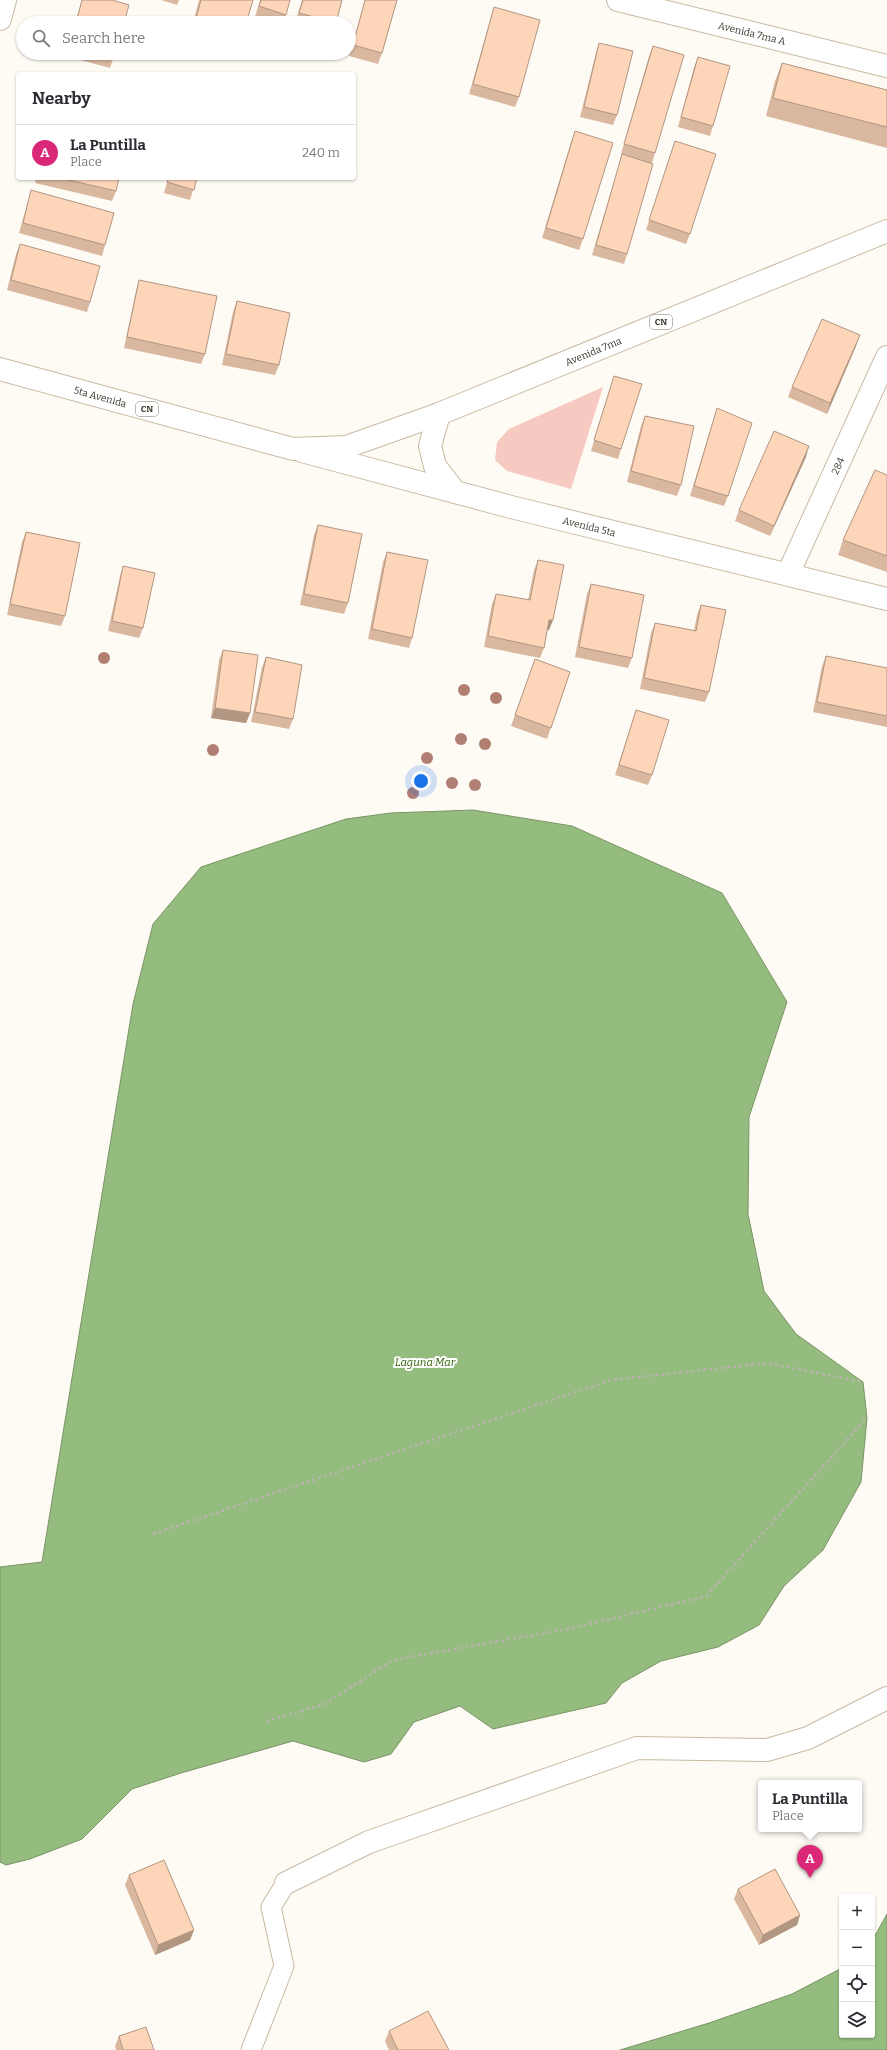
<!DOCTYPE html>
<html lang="en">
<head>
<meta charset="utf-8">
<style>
	body { margin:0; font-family:Bitter,serif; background:#f7f7f7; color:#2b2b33 }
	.controls { position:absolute; right:12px; bottom:12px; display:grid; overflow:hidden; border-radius:4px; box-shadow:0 1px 3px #0004 }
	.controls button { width:36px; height:36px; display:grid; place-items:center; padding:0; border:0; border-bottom:1px solid #e1e1e2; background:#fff; color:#2b2b33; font:20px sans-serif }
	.you { position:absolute; left:421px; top:781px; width:14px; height:14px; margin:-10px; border:3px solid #fff; border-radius:50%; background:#1a73e8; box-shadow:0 0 0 6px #1a73e833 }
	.badge { display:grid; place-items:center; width:26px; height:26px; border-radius:50%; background:#db2777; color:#fff; font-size:13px; font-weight:700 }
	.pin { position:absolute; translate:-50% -33px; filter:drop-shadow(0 1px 2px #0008) }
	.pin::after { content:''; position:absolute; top:21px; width:14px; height:12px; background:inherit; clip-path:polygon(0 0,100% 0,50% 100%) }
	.popup { position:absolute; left:758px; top:1780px; width:104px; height:52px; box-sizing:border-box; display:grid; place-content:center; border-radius:4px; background:#fff; filter:drop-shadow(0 1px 3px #0005); font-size:13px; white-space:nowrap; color:#7c7c81 }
	.popup b { font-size:15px; color:#2b2b33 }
	.popup::after { content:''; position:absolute; left:50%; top:100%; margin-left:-8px; border:8px solid transparent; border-top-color:#fff }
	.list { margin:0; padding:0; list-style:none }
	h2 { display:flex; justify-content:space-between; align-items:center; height:52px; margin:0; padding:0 16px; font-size:17px }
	h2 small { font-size:13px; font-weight:400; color:#7c7c81 }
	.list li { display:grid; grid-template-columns:26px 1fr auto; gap:12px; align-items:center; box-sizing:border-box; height:56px; padding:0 16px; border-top:1px solid #e1e1e2 }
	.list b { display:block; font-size:15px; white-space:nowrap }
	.list p { margin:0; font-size:13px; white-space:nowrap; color:#7c7c81 }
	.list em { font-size:13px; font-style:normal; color:#7c7c81 }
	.icon { flex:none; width:22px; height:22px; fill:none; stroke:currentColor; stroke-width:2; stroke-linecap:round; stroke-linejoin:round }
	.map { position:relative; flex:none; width:887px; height:2050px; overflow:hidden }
	.search { position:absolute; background:#fff; box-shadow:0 1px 3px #0004; left:16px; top:16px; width:340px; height:44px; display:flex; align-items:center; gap:10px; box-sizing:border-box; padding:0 14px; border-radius:22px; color:#7c7c81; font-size:15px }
	.panel { position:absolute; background:#fff; box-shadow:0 1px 3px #0004; left:16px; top:72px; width:340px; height:108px; border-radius:4px }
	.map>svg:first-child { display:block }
	.green { fill:#f6cac0 }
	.water { fill:#94bc7e; stroke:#7a9465 }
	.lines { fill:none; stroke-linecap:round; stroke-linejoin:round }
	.service-casing { stroke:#c8baa0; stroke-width:21 }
	.minor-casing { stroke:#c8baa0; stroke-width:24 }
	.tertiary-casing { stroke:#c8baa0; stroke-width:24 }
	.trunk-casing { stroke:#c8baa0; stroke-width:24 }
	.path { stroke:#b8b4ac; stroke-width:2.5; stroke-dasharray:3 3; stroke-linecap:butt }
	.service { stroke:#fff; stroke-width:19 }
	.minor { stroke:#fff; stroke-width:22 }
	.tertiary { stroke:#fff; stroke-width:22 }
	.trunk { stroke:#fff; stroke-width:22 }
	.tree { fill:#b07e72 }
	.wall { fill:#dab8a0 }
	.shaded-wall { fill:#b19682 }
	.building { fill:#fdd6ba; stroke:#b19682 }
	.labels { text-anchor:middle; stroke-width:4; stroke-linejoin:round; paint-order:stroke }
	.shield { fill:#fff; stroke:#76736b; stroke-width:1 }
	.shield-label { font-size:9px; font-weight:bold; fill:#3c372c }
	.street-label { font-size:10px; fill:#3c372c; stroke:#fff }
	.water-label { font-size:11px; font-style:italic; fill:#326207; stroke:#fff }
</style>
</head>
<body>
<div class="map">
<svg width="887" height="2050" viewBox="0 0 887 2050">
	<rect width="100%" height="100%" fill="#fefbf5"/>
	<path class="green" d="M603,387L571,489L507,471L495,460L497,442L509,429Z"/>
	<path class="water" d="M473,810L572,826L722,893L787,1002L749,1117L748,1214L764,1291L796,1334L863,1382L867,1418L861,1482L823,1550L784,1586L759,1625L718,1647L661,1661L622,1683L606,1703L493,1729L460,1706L414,1722L391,1754L364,1762L293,1741L181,1773L132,1789L82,1839L30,1859L6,1865L0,1862V1567L42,1562L133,1004L153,924L201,867L346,819L391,813Z
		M887,1914V2050H620L709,2023L792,1994L842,1968V2035H872V1941Z"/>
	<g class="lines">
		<g class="service-casing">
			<path id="service" d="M251,2050L284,1966L271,1907L286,1883"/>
		</g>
		<g class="minor-casing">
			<g id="minor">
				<path id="s1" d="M618,0L887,66"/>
				<path d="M0,19L5,0"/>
				<path d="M286,1883L369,1842L637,1748L767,1750L808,1738L887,1698"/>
			</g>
		</g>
		<g class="tertiary-casing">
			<g id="tertiary">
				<path id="s2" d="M302,451L511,507L887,599"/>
				<path id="s3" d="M788,574L887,357"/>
			</g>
		</g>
		<g class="trunk-casing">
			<g id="trunk">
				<path id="s4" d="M0,369L293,449L346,447L439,414L887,231"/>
				<path d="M439,414L430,446L435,466L455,492"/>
			</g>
		</g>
		<path class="path" d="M153,1534L611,1380L767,1363L863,1382
			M266,1721L325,1704L393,1660L573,1628L706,1596L867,1418"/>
		<use href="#service" class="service"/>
		<use href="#minor" class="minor"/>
		<use href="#tertiary" class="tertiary"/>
		<use href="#trunk" class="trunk"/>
	</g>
	<g class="tree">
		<circle cx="104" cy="658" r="6"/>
		<circle cx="464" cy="690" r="6"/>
		<circle cx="496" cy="698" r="6"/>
		<circle cx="461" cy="739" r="6"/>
		<circle cx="485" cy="744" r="6"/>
		<circle cx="213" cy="750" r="6"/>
		<circle cx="427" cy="758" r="6"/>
		<circle cx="452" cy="783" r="6"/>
		<circle cx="475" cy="785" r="6"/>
		<circle cx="413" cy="793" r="6"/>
	</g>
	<path class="wall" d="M82,0H112L124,23H75Z
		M161,0H179L177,5Z
		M199,0H253L246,23H193Z
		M260,0H290L283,23H276L255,17Z
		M302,0H342L336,23H295Z
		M365,0H397L382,53L378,64L349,56Z
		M494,7L519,97L515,107L469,94L491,17Z
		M599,43L617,115L613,125L580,117L596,53Z
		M653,46L655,153L652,163L627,254L624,264L592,255L619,165L622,154H621L649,56Z
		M66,53H115L110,68L66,56Z
		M698,57L713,126L710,136L678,127L694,67Z
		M782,63L887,90V148L766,116L775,81Z
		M575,131L583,239L579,250L542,238L571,142Z
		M675,141L690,234L686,244L646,230Z
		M36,178H119L116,191L112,201L35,183Z
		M168,178H197L190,200L164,193Z
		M31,190L105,245L102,256L19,233L28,201Z
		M20,244L90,302L87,312L7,290L16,254Z
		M139,280L205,354L201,364L124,348L136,291Z
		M237,301L279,365L275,375L222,365L233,312Z
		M856,346L827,414L788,397L792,387Z
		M614,376L621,449L618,459L591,451Z
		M717,408L728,496L724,506L690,496L714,418Z
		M645,416L681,485L677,496L627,482L641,426Z
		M806,457L770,536L735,521L739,510Z
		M887,475V572L838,555L843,540Z
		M318,525L348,603L344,614L300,605L314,535Z
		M26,532L65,616L61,626L7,615L22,542Z
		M387,552L412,638L409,648L368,639L383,562Z
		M538,560L553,620L549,630H547L544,648L540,658L484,647L492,604L496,594L528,600L534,570Z
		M123,566L143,628L139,638L108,631L120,576Z
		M591,584L632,658L628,668L575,657L587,594Z
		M701,605L709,692L705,702L640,689L651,633L655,623L694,630L697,615Z
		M223,650L250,713L246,723L211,718L219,660Z
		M826,656L887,668V727L813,712L822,666Z
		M266,657L293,719L289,729L251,722L262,667Z
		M535,659L570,672L547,739L511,726Z
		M636,710L652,775L648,785L615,775Z
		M129,1875L194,1930L190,1940L155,1955L125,1885Z
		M738,1889L800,1915L797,1925L759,1945L734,1899Z
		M389,2031L449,2050H389L385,2041Z
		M119,2036L154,2050H116L115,2046Z"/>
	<path class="shaded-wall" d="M860,335L856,346L827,414L830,403Z
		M809,446L806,457L770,536L774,526Z
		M549,620H553L549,630H546Z
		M215,708L250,713L246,723L211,718Z
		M800,1915L797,1925L759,1945L763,1935Z
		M194,1930L190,1940L155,1955L158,1945Z"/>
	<path class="building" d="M82,0H112L129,5L124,23H76Z
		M201,0H253L246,23H213L196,18Z
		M261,0H290L286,15L259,6Z
		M303,0H342L336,23L299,13Z
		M365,0H397L382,53L353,45Z
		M494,7L540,20L519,97L473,84Z
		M599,43L633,51L617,115L584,107Z
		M653,46L684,55L655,153L624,144Z
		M96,53H115L114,58Z
		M698,57L730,66L713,126L681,117Z
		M782,63L887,90V127L773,98Z
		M575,131L613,143L583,239L546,228Z
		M675,141L716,154L690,234L649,220Z
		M622,154L653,164L627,254L596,245Z
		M60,178H119L116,191Z
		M169,178H197L194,190L167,182Z
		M31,190L114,213L105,245L23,223Z
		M20,244L100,266L90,302L11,280Z
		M139,280L217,296L205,354L127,337Z
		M237,301L290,313L279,365L226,354Z
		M822,319L860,335L830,403L792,387Z
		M614,376L642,384L621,449L594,440Z
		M717,408L752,423L728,496L694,486Z
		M645,416L694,426L681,485L631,471Z
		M774,431L809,446L774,526L739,510Z
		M875,470L887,475V556L843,540Z
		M318,525L362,534L348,603L304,594Z
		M26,532L80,543L65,616L10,604Z
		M387,552L428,560L412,638L372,629Z
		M538,560L564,565L553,620H549L544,648L488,636L496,594L530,600Z
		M123,566L155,573L143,628L112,621Z
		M591,584L644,595L632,658L579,647Z
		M701,605L726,610L709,692L644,678L655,623L696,631Z
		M223,650L258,655L250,713L215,708Z
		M826,656L887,668V716L817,702Z
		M266,657L302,665L293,719L255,712Z
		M535,659L570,672L551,728L515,715Z
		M636,710L669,720L652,775L619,765Z
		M164,1860L194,1930L158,1945L129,1875Z
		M775,1869L800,1915L763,1935L738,1889Z
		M428,2011L449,2050H398L389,2031Z
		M146,2027L154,2050H123L119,2036Z"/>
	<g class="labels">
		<g class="shield">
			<rect x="650" y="315" width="22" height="14" rx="3"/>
			<rect x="136" y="402" width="22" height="14" rx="3"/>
		</g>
		<g class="shield-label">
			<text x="661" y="325">CN</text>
			<text x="147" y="412">CN</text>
		</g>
		<g class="street-label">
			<text dy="4" stroke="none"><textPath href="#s1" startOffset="138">Avenida 7ma A</textPath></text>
			<text dy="4" stroke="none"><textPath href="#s4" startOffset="622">Avenida 7ma</textPath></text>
			<text dy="4" stroke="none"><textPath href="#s4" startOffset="104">5ta Avenida</textPath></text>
			<text dy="4" stroke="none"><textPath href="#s3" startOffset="119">284</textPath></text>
			<text dy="4" stroke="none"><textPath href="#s2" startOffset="297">Avenida 5ta</textPath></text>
		</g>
		<g class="water-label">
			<text x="425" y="1366">Laguna Mar</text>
		</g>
	</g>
</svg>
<div class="controls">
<button>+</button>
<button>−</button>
<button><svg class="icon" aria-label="locate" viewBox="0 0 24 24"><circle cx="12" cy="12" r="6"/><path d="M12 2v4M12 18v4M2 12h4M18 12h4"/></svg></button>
<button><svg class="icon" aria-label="layers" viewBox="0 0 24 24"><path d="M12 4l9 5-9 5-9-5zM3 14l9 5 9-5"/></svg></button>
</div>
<div class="you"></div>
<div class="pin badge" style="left:810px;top:1878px">A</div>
<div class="popup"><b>La Puntilla</b>Place</div>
<div class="search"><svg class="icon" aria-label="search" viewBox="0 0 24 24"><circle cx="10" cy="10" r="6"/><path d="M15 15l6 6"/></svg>Search here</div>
<section class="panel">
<h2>Nearby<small></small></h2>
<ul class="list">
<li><span class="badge">A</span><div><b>La Puntilla</b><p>Place</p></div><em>240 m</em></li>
</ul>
</section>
</div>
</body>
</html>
